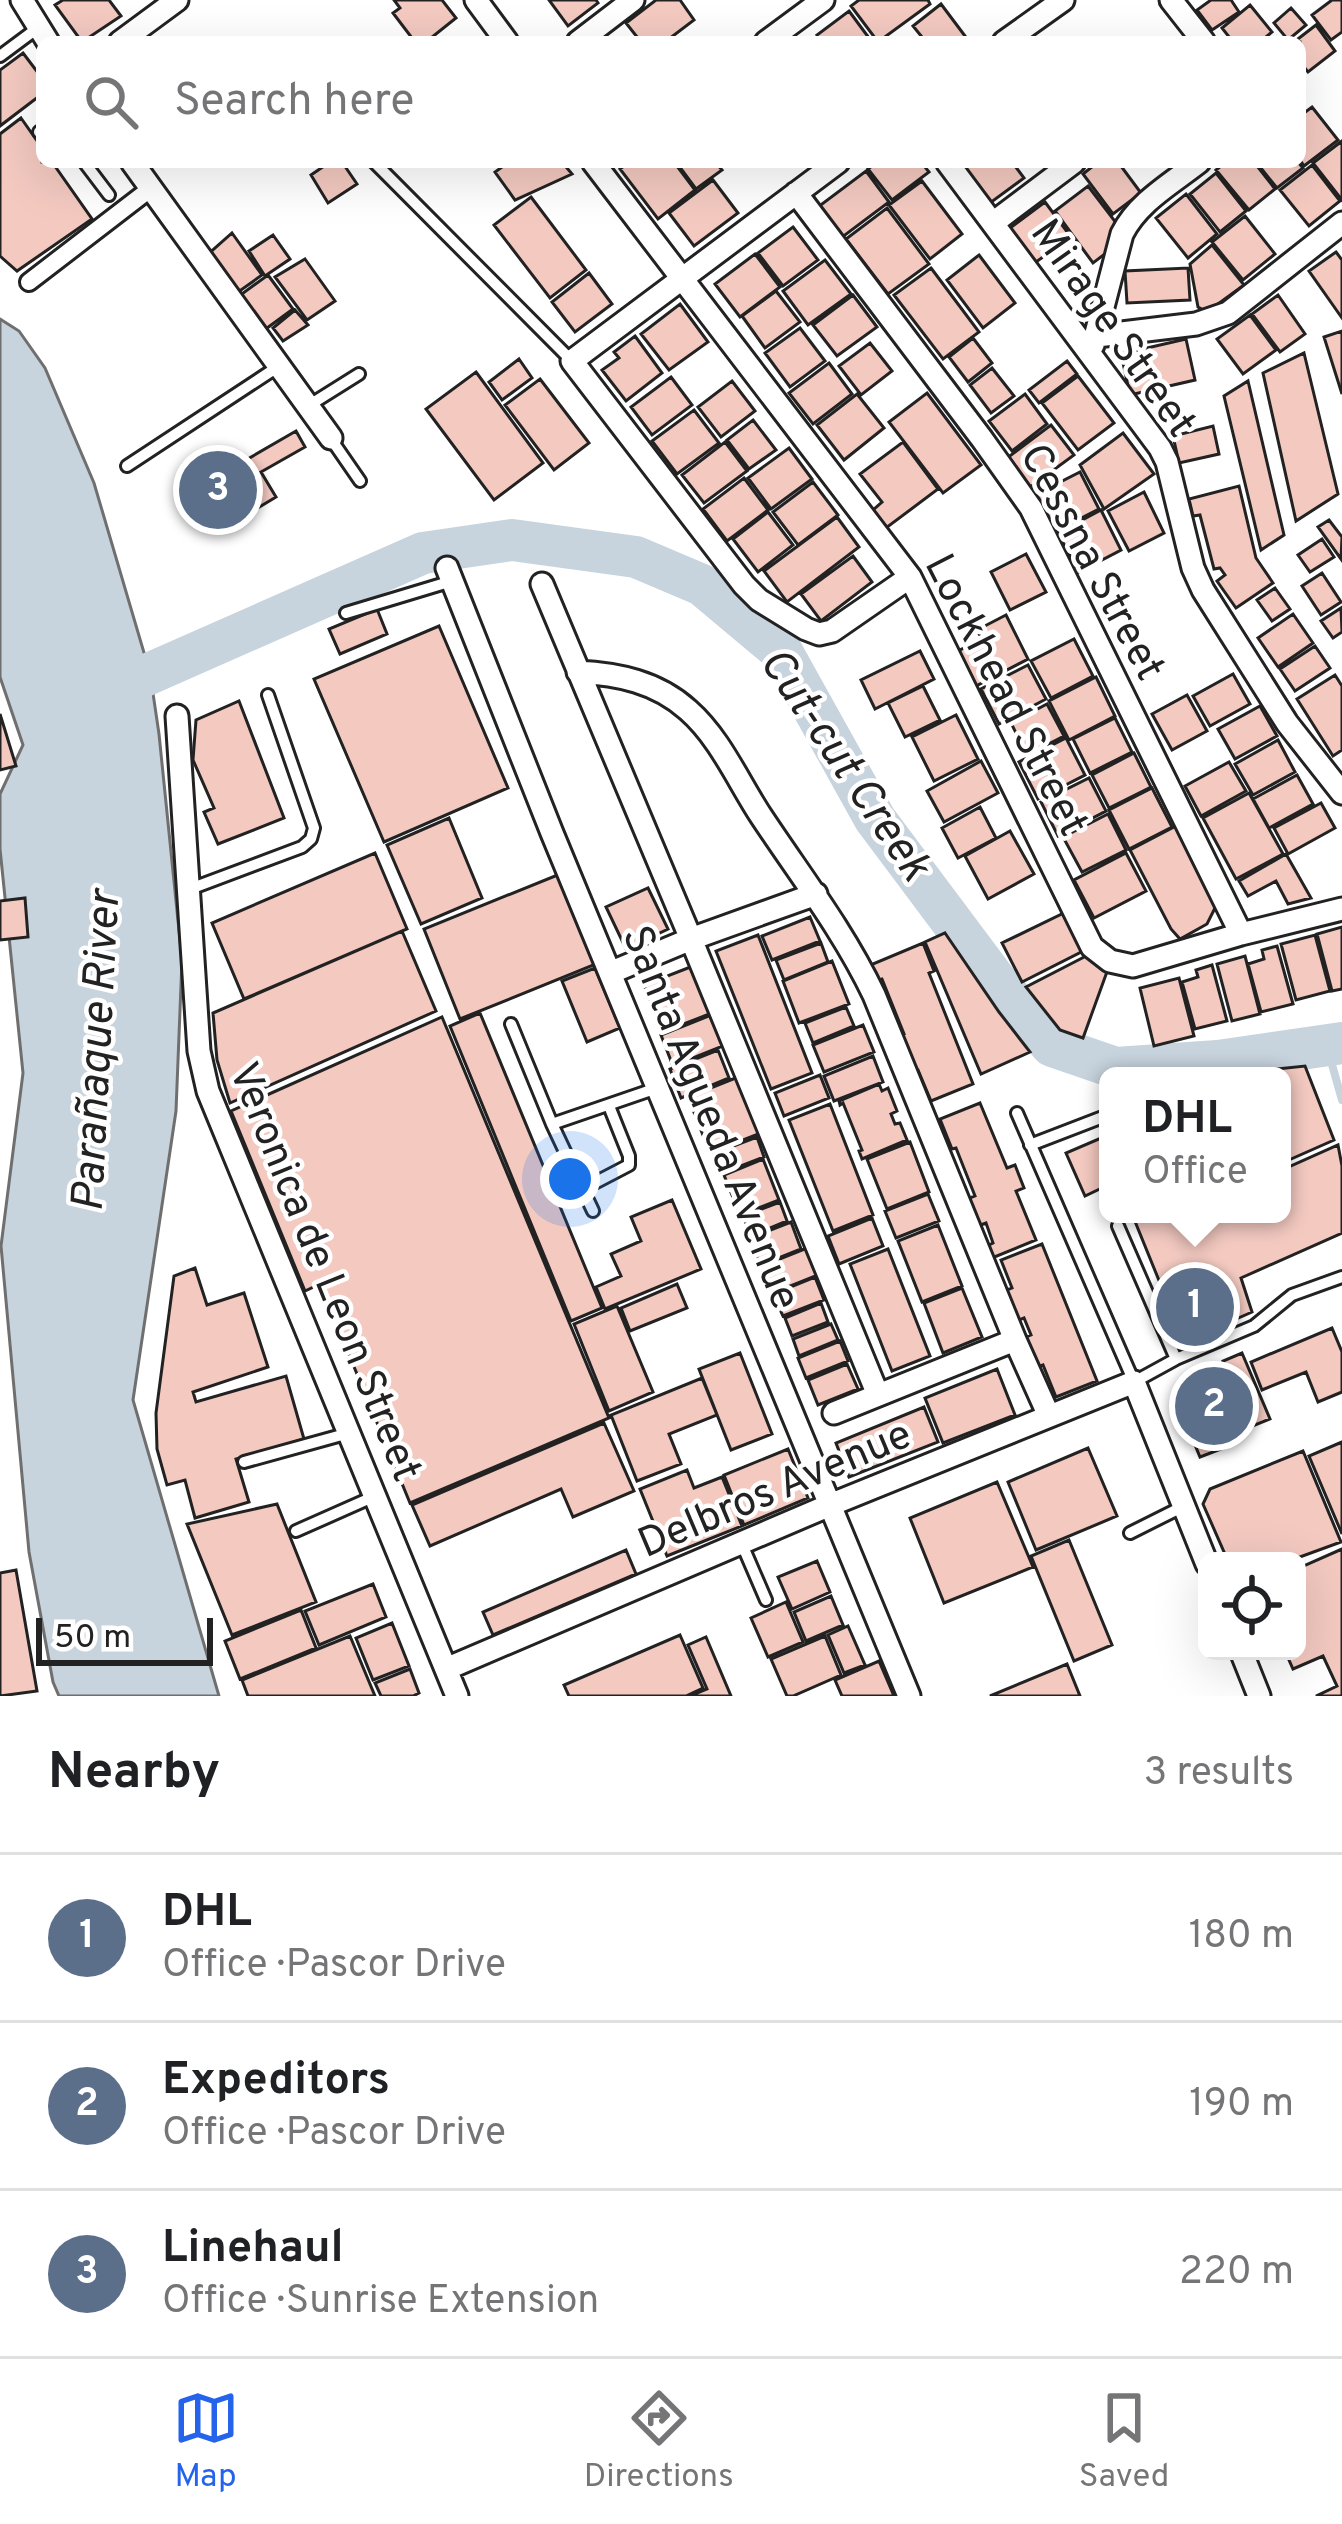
<!DOCTYPE html>
<html lang="en">
<head>
<meta charset="utf-8">
<style>
	body { margin:0; font-family:Overpass,sans-serif; background:#f2f2f2; color:#202124 }
	.controls { position:absolute; right:36px; bottom:36px; display:grid; overflow:hidden; border-radius:18px; box-shadow:0 12px 48px #0002 }
	.controls button { width:108px; height:108px; display:grid; place-items:center; padding:0; border:0; border-bottom:3px solid #e0e0e0; background:#fff; color:#202124; font:60px sans-serif }
	.scale { position:absolute; left:36px; bottom:30px; width:177px; box-sizing:border-box; padding-left:12px; border:6px solid #222; border-top:0; font-size:33px; line-height:42px; white-space:nowrap; color:#222; -webkit-text-stroke:9px #fff; paint-order:stroke }
	.you { position:absolute; left:570px; top:1179px; width:42px; height:42px; margin:-30px; border:9px solid #fff; border-radius:50%; background:#1a73e8; box-shadow:0 0 0 18px #1a73e833 }
	.badge { display:grid; place-items:center; width:78px; height:78px; border-radius:50%; background:#2563eb; color:#fff; font-size:39px; font-weight:700 }
	.pin { position:absolute; translate:-50% -50%; border:6px solid #fff; box-shadow:0 3px 12px #0006 }
	.popup { position:absolute; left:1099px; top:1067px; width:192px; height:156px; box-sizing:border-box; display:grid; place-content:center; border-radius:18px; background:#fff; filter:drop-shadow(0 3px 9px #0005); font-size:39px; white-space:nowrap; color:#757577 }
	.popup b { font-size:45px; color:#202124 }
	.popup::after { content:''; position:absolute; left:50%; top:100%; margin-left:-24px; border:24px solid transparent; border-top-color:#fff }
	.list { margin:0; padding:0; list-style:none }
	h2 { display:flex; justify-content:space-between; align-items:center; height:156px; margin:0; padding:0 48px; font-size:51px }
	h2 small { font-size:39px; font-weight:400; color:#757577 }
	.list li { display:grid; grid-template-columns:78px 1fr auto; gap:36px; align-items:center; box-sizing:border-box; height:168px; padding:0 48px; border-top:3px solid #e0e0e0 }
	.list b { display:block; font-size:45px; white-space:nowrap }
	.list p { margin:0; font-size:39px; white-space:nowrap; color:#757577 }
	.list em { font-size:39px; font-style:normal; color:#757577 }
	.icon { flex:none; width:66px; height:66px; fill:none; stroke:currentColor; stroke-width:2; stroke-linecap:round; stroke-linejoin:round }
	.map { position:relative; flex:none; width:1342px; height:1696px; overflow:hidden }
	.search { position:absolute; background:#fff; box-shadow:0 12px 48px #0002; left:36px; right:36px; top:36px; height:132px; display:flex; align-items:center; gap:30px; box-sizing:border-box; padding:0 42px; border-radius:18px; color:#757577; font-size:45px }
	.sheet { height:660px; background:#fff }
	nav { display:flex; justify-content:space-around; align-items:center; box-sizing:border-box; height:168px; border-top:3px solid #e0e0e0; background:#fff; font-size:33px; color:#757577 }
	nav a { display:grid; justify-items:center; gap:6px }
	nav .on { color:#2563eb }
	.map>svg:first-child { display:block }
	.water { fill:#c7d3dd; stroke:#6f6f6f; stroke-width:3 }
	.lines { fill:none; stroke-linecap:round; stroke-linejoin:round }
	.stream { stroke:#c7d3dd; stroke-width:8 }
	.river { stroke:#c7d3dd; stroke-width:42 }
	.building { fill:#f3c9c0; stroke:#222; stroke-width:3 }
	.service-casing { stroke:#222; stroke-width:16 }
	.pedestrian-casing { stroke:#222; stroke-width:22 }
	.minor-casing { stroke:#222; stroke-width:27 }
	.service { stroke:#fff; stroke-width:10 }
	.pedestrian { stroke:#fff; stroke-width:16 }
	.minor { stroke:#fff; stroke-width:21 }
	.labels { text-anchor:middle; stroke-width:9; stroke-linejoin:round; paint-order:stroke }
	.street-label { font-size:42px; fill:#222; stroke:#fff }
	.water-label { font-size:45px; font-style:italic; fill:#222; stroke:#fff }
</style>
</head>
<body>
<div class="map">
<svg width="1342" height="1696" viewBox="0 0 1342 1696">
	<rect width="100%" height="100%" fill="#fff"/>
	<path class="water" d="M0,319L19,331L45,368L94,483L150,673L159,734L182,960L176,1111L133,1400L219,1696H59L53,1682L29,1552L1,1246L23,1073L0,849V794L23,745L0,677Z"/>
	<g class="lines">
		<path class="stream" d="M1327,1047L1342,1100"/>
		<path class="river" d="M110,691L423,553L512,540L636,557L702,585L782,652L875,819L997,982L1052,1046L1116,1068L1218,1061L1342,1043"/>
	</g>
	<path class="building" d="M63,0H109L121,16L82,42L55,5Z
		M394,0H442L456,18L426,42H415L393,13L400,8Z
		M549,0H596L598,3L568,26Z
		M656,0H680L694,20L665,42H641L626,23Z
		M859,0H928L930,4L878,42L851,6Z
		M1211,0H1231L1239,12L1212,30L1197,10Z
		M1332,0H1342V32L1331,40L1312,15Z
		M941,4L968,40L965,42H926L913,26Z
		M1250,5L1272,32L1260,42H1233L1222,28Z
		M1291,8L1306,25L1288,40L1274,23Z
		M849,11L872,42H822L817,35Z
		M1316,25L1335,51L1308,72L1300,62V42H1294Z
		M23,53L42,78V94L0,126V70Z
		M1312,107L1338,140L1304,166L1300,160V116Z
		M21,118L42,148V162H52L92,219L17,271L0,256V134Z
		M1342,141V200L1313,163Z
		M330,162H342L357,184L328,203L311,175Z
		M509,162H562L572,174L515,200L495,172Z
		M629,162H674L695,190L658,219L620,169Z
		M676,162H715L722,170L696,189Z
		M877,162H921L929,172L892,200L868,169Z
		M960,162H1012L1024,178L990,203Z
		M1098,162H1118L1141,193L1113,214L1083,174Z
		M1226,162H1254L1275,189L1249,210L1216,170Z
		M1256,162H1298L1303,168L1277,188Z
		M1312,165L1340,201L1309,226L1280,190Z
		M866,171L889,202L837,241L814,210Z
		M1216,173L1246,211L1220,232L1190,194Z
		M713,180L738,213L694,246L669,213Z
		M922,181L962,234L930,259L889,205Z
		M1088,186L1117,224L1110,250L1093,263L1055,211Z
		M1186,194L1217,234L1188,258L1156,218Z
		M531,197L586,270L550,298L494,225Z
		M1045,202L1071,237L1036,262L1010,228Z
		M887,208L929,264L888,294L846,239Z
		M1245,216L1275,254L1243,280L1212,242Z
		M793,227L818,260L783,286L758,253Z
		M232,233L262,275L234,295L206,256Z
		M273,235L290,259L265,276L249,251Z
		M1212,245L1244,285L1207,312L1198,307L1190,264Z
		M1336,252L1342,260V318L1309,271Z
		M755,254L780,287L740,317L715,284Z
		M979,255L1015,303L983,328L947,280Z
		M305,259L335,301L307,320L275,277Z
		M825,260L851,294L808,325L783,291Z
		M931,268L979,332L943,359L894,295Z
		M1188,268L1190,300L1127,303L1125,271Z
		M589,273L612,304L575,332L552,302Z
		M268,275L293,309L263,331L239,296Z
		M776,291L800,322L765,348L742,316Z
		M853,295L877,327L837,356L813,325Z
		M1278,295L1305,334L1280,352L1252,314Z
		M680,304L708,342L669,370L641,334Z
		M295,310L308,325L283,341L273,328Z
		M1250,315L1276,350L1243,374L1217,339Z
		M800,328L825,361L790,387L765,353Z
		M1342,331V394L1324,337Z
		M635,336L662,373L626,401L602,370L619,358L614,352Z
		M973,338L992,363L968,382L949,357Z
		M1186,339L1195,380L1130,395L1121,354Z
		M870,343L892,371L861,395L839,366Z
		M1304,353L1338,494L1296,521L1263,373Z
		M519,359L532,378L502,400L489,382Z
		M1067,361L1077,374L1039,403L1029,390Z
		M829,363L852,394L813,424L789,393Z
		M992,368L1014,396L991,413L970,385Z
		M476,372L543,463L494,500L426,409Z
		M1078,376L1114,423L1078,450L1042,403Z
		M671,377L692,405L652,435L631,407Z
		M540,379L589,443L554,470L505,405Z
		M732,381L755,411L721,437L698,407Z
		M1248,381L1284,535L1261,550L1224,396Z
		M927,393L981,465L943,493L889,422Z
		M857,394L884,428L844,460L817,425Z
		M1025,394L1047,424L1012,451L989,421Z
		M694,410L719,443L677,474L652,441Z
		M753,420L776,450L749,469L727,440Z
		M1051,425L1074,455L1029,488L1007,458Z
		M1213,426L1219,454L1179,463L1173,436Z
		M296,431L305,447L261,472L276,497L251,512L227,471Z
		M1123,433L1154,474L1104,509L1080,465Z
		M725,442L747,471L704,503L682,475Z
		M903,442L938,489L886,528L873,510L882,502L860,474Z
		M789,448L812,479L771,509L748,478Z
		M1080,472L1099,509L1054,532L1035,495Z
		M744,478L768,510L727,541L703,509Z
		M813,482L838,515L798,545L773,512Z
		M1239,486L1256,558L1273,583L1236,608L1217,581L1225,575L1220,568L1214,569L1200,515L1193,516L1189,499Z
		M1144,492L1164,533L1129,551L1108,511Z
		M1101,510L1121,550L1079,572L1058,533Z
		M768,512L793,545L758,572L733,539Z
		M837,517L859,547L787,602L764,571Z
		M1329,520L1342,537L1341,559L1318,527Z
		M1322,539L1334,557L1310,572L1298,555Z
		M1026,554L1046,592L1010,610L991,572Z
		M853,556L872,582L821,621L801,594Z
		M1322,573L1341,602L1321,615L1302,586Z
		M1275,588L1290,609L1272,621L1257,600Z
		M1341,608L1342,632L1333,638L1321,621Z
		M377,609L387,634L340,654L329,629Z
		M1293,614L1313,643L1278,667L1258,638Z
		M1006,615L1028,659L976,686L958,651L982,639L977,630Z
		M439,626L508,788L384,842L314,679Z
		M1074,639L1093,676L1051,698L1031,661Z
		M1315,646L1330,668L1295,691L1280,669Z
		M920,651L934,679L875,709L861,680Z
		M1028,665L1046,699L999,724L981,689Z
		M1233,674L1250,704L1210,726L1193,696Z
		M1335,675L1342,686V750L1333,756L1297,699Z
		M1096,677L1115,716L1069,740L1049,701Z
		M923,686L940,720L905,737L888,703Z
		M1187,695L1207,731L1172,750L1152,714Z
		M239,701L284,818L218,844L204,812L214,808L193,760L196,720Z
		M1047,704L1064,736L1027,755L1011,723Z
		M1260,706L1277,736L1235,759L1218,729Z
		M0,714L16,766L0,770Z
		M956,715L978,759L934,781L912,737Z
		M1115,718L1132,752L1090,773L1073,739Z
		M1066,738L1085,775L1038,799L1019,762Z
		M1278,740L1295,772L1253,795L1235,764Z
		M1134,753L1151,787L1109,808L1092,775Z
		M981,761L998,793L944,822L927,791Z
		M1229,762L1246,791L1201,816L1185,786Z
		M1297,775L1313,804L1269,828L1253,799Z
		M1089,778L1106,811L1058,836L1041,802Z
		M1152,788L1172,827L1129,849L1109,810Z
		M1249,793L1283,854L1236,879L1203,818Z
		M1321,803L1335,828L1288,854L1274,828Z
		M980,807L996,838L958,858L942,828Z
		M1108,814L1126,850L1082,872L1063,837Z
		M449,818L482,898L421,924L387,845Z
		M1176,826L1216,906L1207,924L1180,939L1171,929L1130,850Z
		M1010,831L1034,874L988,899L965,856Z
		M375,853L407,929L244,999L212,923Z
		M1126,853L1146,891L1094,918L1074,880Z
		M1286,854L1311,898L1288,904L1276,881L1248,896L1239,881Z
		M560,874L596,964L460,1019L424,929Z
		M648,888L668,929L626,949L606,907Z
		M25,898L28,937L0,940V901Z
		M1068,911L1087,949L1022,982L1002,943Z
		M810,917L820,941L772,960L762,936Z
		M1342,927V989L1332,991L1317,934Z
		M402,931L436,1011L230,1103L217,1060L213,1013Z
		M945,933L999,1012L1030,1052L981,1074L925,942Z
		M758,935L812,1073L771,1089L716,951Z
		M1315,935L1330,991L1296,1000L1281,944Z
		M821,943L828,962L784,980L776,960Z
		M923,943L934,971L929,973L973,1084L931,1101L918,1070L914,1071L899,1036L904,1034L882,979L875,981L868,966Z
		M1277,946L1293,1004L1261,1012L1248,964L1264,959L1262,950Z
		M1090,954L1108,969L1083,1038L1060,1030L1026,987Z
		M1245,956L1260,1014L1232,1021L1217,964Z
		M832,961L849,1004L799,1023L783,981Z
		M1212,965L1227,1021L1195,1029L1182,982L1198,977L1196,970Z
		M693,966L712,1013L663,1032L644,985Z
		M595,968L620,1028L587,1042L562,981Z
		M1179,978L1194,1036L1154,1046L1140,988Z
		M846,1007L854,1026L813,1043L805,1023Z
		M480,1013L602,1308L571,1321L450,1026Z
		M711,1015L723,1046L673,1066L661,1035Z
		M442,1017L609,1418L410,1503L320,1284L305,1291L231,1111Z
		M863,1025L874,1052L824,1072L813,1045Z
		M718,1050L729,1078L681,1098L670,1069Z
		M873,1056L883,1082L834,1101L824,1076Z
		M1305,1066L1334,1140L1282,1163V1076H1212Z
		M820,1075L829,1098L784,1116L775,1093Z
		M738,1077L761,1133L710,1153L688,1097Z
		M879,1084L882,1091L888,1088L897,1111L891,1114L895,1124L900,1123L907,1140L862,1159L859,1151L862,1150L843,1103L840,1105L839,1101Z
		M980,1103L1007,1168L1015,1165L1024,1188L1016,1191L1036,1240L992,1258L987,1246L993,1243L986,1223L978,1226L967,1199L975,1196L956,1148L952,1149L940,1119Z
		M830,1104L873,1215L833,1231L789,1120Z
		M1108,1135V1197L1104,1187L1085,1196L1066,1153Z
		M757,1137L764,1157L723,1173L715,1153Z
		M910,1142L929,1192L887,1209L867,1159Z
		M1338,1145L1342,1166V1233L1241,1278L1252,1312L1184,1342L1132,1214H1282V1170Z
		M763,1159L779,1200L740,1215L724,1175Z
		M928,1194L939,1221L896,1238L885,1211Z
		M672,1200L701,1269L605,1309L596,1287L621,1276L611,1254L641,1241L631,1217Z
		M780,1202L787,1221L751,1236L743,1216Z
		M872,1218L883,1246L839,1264L828,1236Z
		M791,1222L801,1249L761,1265L750,1238Z
		M938,1225L962,1286L922,1302L898,1241Z
		M1042,1244L1097,1381L1056,1397L1043,1365L1035,1368L1023,1338L1031,1335L1024,1318L1016,1321L1004,1291L1012,1288L1001,1260Z
		M807,1248L818,1275L773,1293L762,1266Z
		M888,1249L930,1356L892,1371L850,1264Z
		M195,1268L207,1305L244,1293L268,1367L193,1392L196,1402L286,1376L304,1439L236,1459L249,1502L195,1518L185,1480L167,1485L157,1449L156,1413L174,1276Z
		M815,1277L824,1300L783,1316L773,1294Z
		M677,1284L687,1308L630,1331L621,1308Z
		M962,1288L982,1337L943,1353L924,1303Z
		M821,1303L828,1322L792,1336L785,1318Z
		M617,1306L653,1392L609,1411L574,1324Z
		M831,1324L838,1340L799,1356L793,1339Z
		M1332,1328L1342,1352V1392L1318,1402L1306,1372L1262,1390L1251,1362Z
		M840,1341L848,1361L806,1378L798,1358Z
		M740,1353L772,1434L731,1450L699,1369Z
		M1242,1353L1270,1419L1225,1437L1229,1446L1200,1457L1174,1394L1227,1372L1223,1361Z
		M847,1364L858,1389L818,1405L808,1380Z
		M997,1369L1015,1415L943,1443L925,1398Z
		M702,1378L717,1415L669,1434L681,1464L637,1481L611,1415Z
		M924,1407L938,1442L849,1477L836,1443Z
		M604,1423L634,1491L573,1517L561,1489L430,1546L412,1505Z
		M1342,1442V1534L1309,1456Z
		M1088,1448L1117,1516L1036,1550L1008,1482Z
		M788,1449L808,1498L744,1525L724,1475Z
		M1303,1451L1341,1542L1289,1561H1228L1203,1504L1210,1489Z
		M687,1470L694,1488L722,1477L742,1526L667,1556L640,1489Z
		M997,1482L1033,1567L944,1603L910,1518Z
		M277,1504L316,1602L232,1635L187,1524Z
		M1069,1540L1112,1645L1074,1661L1031,1556Z
		M1342,1549V1696H1316L1337,1686L1323,1656L1293,1669L1285,1651H1297V1569Z
		M626,1550L636,1574L493,1635L483,1612Z
		M817,1561L830,1592L792,1609L778,1577Z
		M16,1570L37,1691L0,1696V1573Z
		M373,1584L386,1617L319,1645L305,1611Z
		M831,1596L843,1625L806,1641L794,1612Z
		M786,1602L803,1642L768,1657L751,1618Z
		M301,1610L316,1648L240,1679L225,1641Z
		M392,1623L409,1666L373,1680L356,1638Z
		M848,1626L865,1665L844,1673L828,1635Z
		M680,1635L703,1688L686,1696H569L564,1685Z
		M350,1636L375,1696H248L242,1680Z
		M825,1636L841,1675L793,1696H787L771,1659Z
		M706,1637L731,1696H690L707,1689L688,1645Z
		M879,1661L894,1696H842L835,1680Z
		M1067,1664L1080,1696H990Z
		M410,1669L419,1693L413,1696H381L375,1683Z"/>
	<g class="lines">
		<g class="service-casing">
			<path id="service" d="M0,56L39,27
				M39,132L42,130
				M84,162L109,195
				M374,162L572,361
				M308,406L359,374
				M331,439L360,481
				M127,466L279,366
				M346,613L452,581
				M190,889L302,847L311,839L314,828L268,695
				M511,1024L552,1124L657,1088
				M1017,1113L1134,1382L1176,1359L1254,1326L1292,1295L1342,1277
				M552,1124L593,1211
				M1030,1145L1108,1115
				M583,1189L629,1165V1156L609,1106
				M1118,1226L1176,1359
				M244,1462L349,1433
				M296,1531L375,1496
				M1130,1533L1184,1506
				M741,1542L766,1600"/>
		</g>
		<g class="pedestrian-casing">
			<path id="pedestrian" d="M29,282L150,189"/>
		</g>
		<g class="minor-casing">
			<path id="minor" d="M22,0L48,42
				M476,0L507,42
				M1171,0L1204,42
				M120,42L177,0
				M578,42L633,0
				M766,42L823,0
				M1004,42L1063,0
				M132,162L331,438
				M593,162L910,577L1092,947L1110,961L1133,966L1241,934L1342,909
				M838,162L572,361L744,585L759,600L806,629L819,634L832,631L910,577
				M947,162L1160,448L1167,462L1193,568L1203,590L1287,723L1342,793
				M796,193L982,439L1031,508L1241,934
				M993,223L1074,162
				M1097,336L1196,324L1228,313L1342,223
				M1093,345L1122,234C1138,202 1171,184 1199,162
				M447,568L552,833L909,1696
				M542,584L691,939L878,1395
				M578,672C618,674 657,682 688,710C720,738 738,781 761,816C800,875 843,930 874,995L1015,1340L1049,1416
				M177,716L199,1051L208,1091L457,1696
				M612,972L691,939L816,894
				M834,1413L1015,1340
				M1241,1651L1259,1696
				M446,1669L830,1505L1134,1382L1207,1564"/>
		</g>
		<use href="#service" class="service"/>
		<use href="#pedestrian" class="pedestrian"/>
		<use href="#minor" class="minor"/>
	</g>
	<g class="labels">
		<g class="street-label">
			<text transform="translate(1115 327) rotate(55)" y="15">Mirage Street</text>
			<text transform="translate(1094 561) rotate(62)" y="15">Cessna Street</text>
			<text transform="translate(1008 694) rotate(63)" y="15">Lockhead Street</text>
			<text transform="translate(713 1117) rotate(68)" y="15">Santa Agueda Avenue</text>
			<text transform="translate(327 1271) rotate(68)" y="15">Veronica de Leon Street</text>
			<text transform="translate(774 1487) rotate(-23)" y="15">Delbros Avenue</text>
		</g>
		<g class="water-label">
			<text transform="translate(847 763) rotate(56)" y="16">Cut-cut Creek</text>
			<text transform="translate(94 1051) rotate(-87)" y="16">Parañaque River</text>
		</g>
	</g>
</svg>
<div class="controls">
<button><svg class="icon" aria-label="locate" viewBox="0 0 24 24"><circle cx="12" cy="12" r="6"/><path d="M12 2v4M12 18v4M2 12h4M18 12h4"/></svg></button>
</div>
<div class="scale">50 m</div>
<div class="you"></div>
<div class="pin badge" style="left:1195px;top:1307px;background:#5c6f8a">1</div>
<div class="popup"><b>DHL</b>Office</div>
<div class="pin badge" style="left:1214px;top:1406px;background:#5c6f8a">2</div>
<div class="pin badge" style="left:218px;top:490px;background:#5c6f8a">3</div>
<div class="search"><svg class="icon" aria-label="search" viewBox="0 0 24 24"><circle cx="10" cy="10" r="6"/><path d="M15 15l6 6"/></svg>Search here</div>
</div>
<section class="sheet">
<h2>Nearby<small>3 results</small></h2>
<ul class="list">
<li><span class="badge" style="background:#5c6f8a">1</span><div><b>DHL</b><p>Office · Pascor Drive</p></div><em>180 m</em></li>
<li><span class="badge" style="background:#5c6f8a">2</span><div><b>Expeditors</b><p>Office · Pascor Drive</p></div><em>190 m</em></li>
<li><span class="badge" style="background:#5c6f8a">3</span><div><b>Linehaul</b><p>Office · Sunrise Extension</p></div><em>220 m</em></li>
</ul>
</section>
<nav>
<a class="on"><svg class="icon" aria-label="map" viewBox="0 0 24 24"><path d="M3 6l6-2 6 2 6-2v14l-6 2-6-2-6 2zM9 4v14M15 6v14"/></svg>Map</a>
<a><svg class="icon" aria-label="directions" viewBox="0 0 24 24"><path d="M12 3l9 9-9 9-9-9zM9 14v-3h6M13 9l2 2-2 2"/></svg>Directions</a>
<a><svg class="icon" aria-label="saved" viewBox="0 0 24 24"><path d="M7 4h10v16l-5-4-5 4z"/></svg>Saved</a>
</nav>
</body>
</html>
